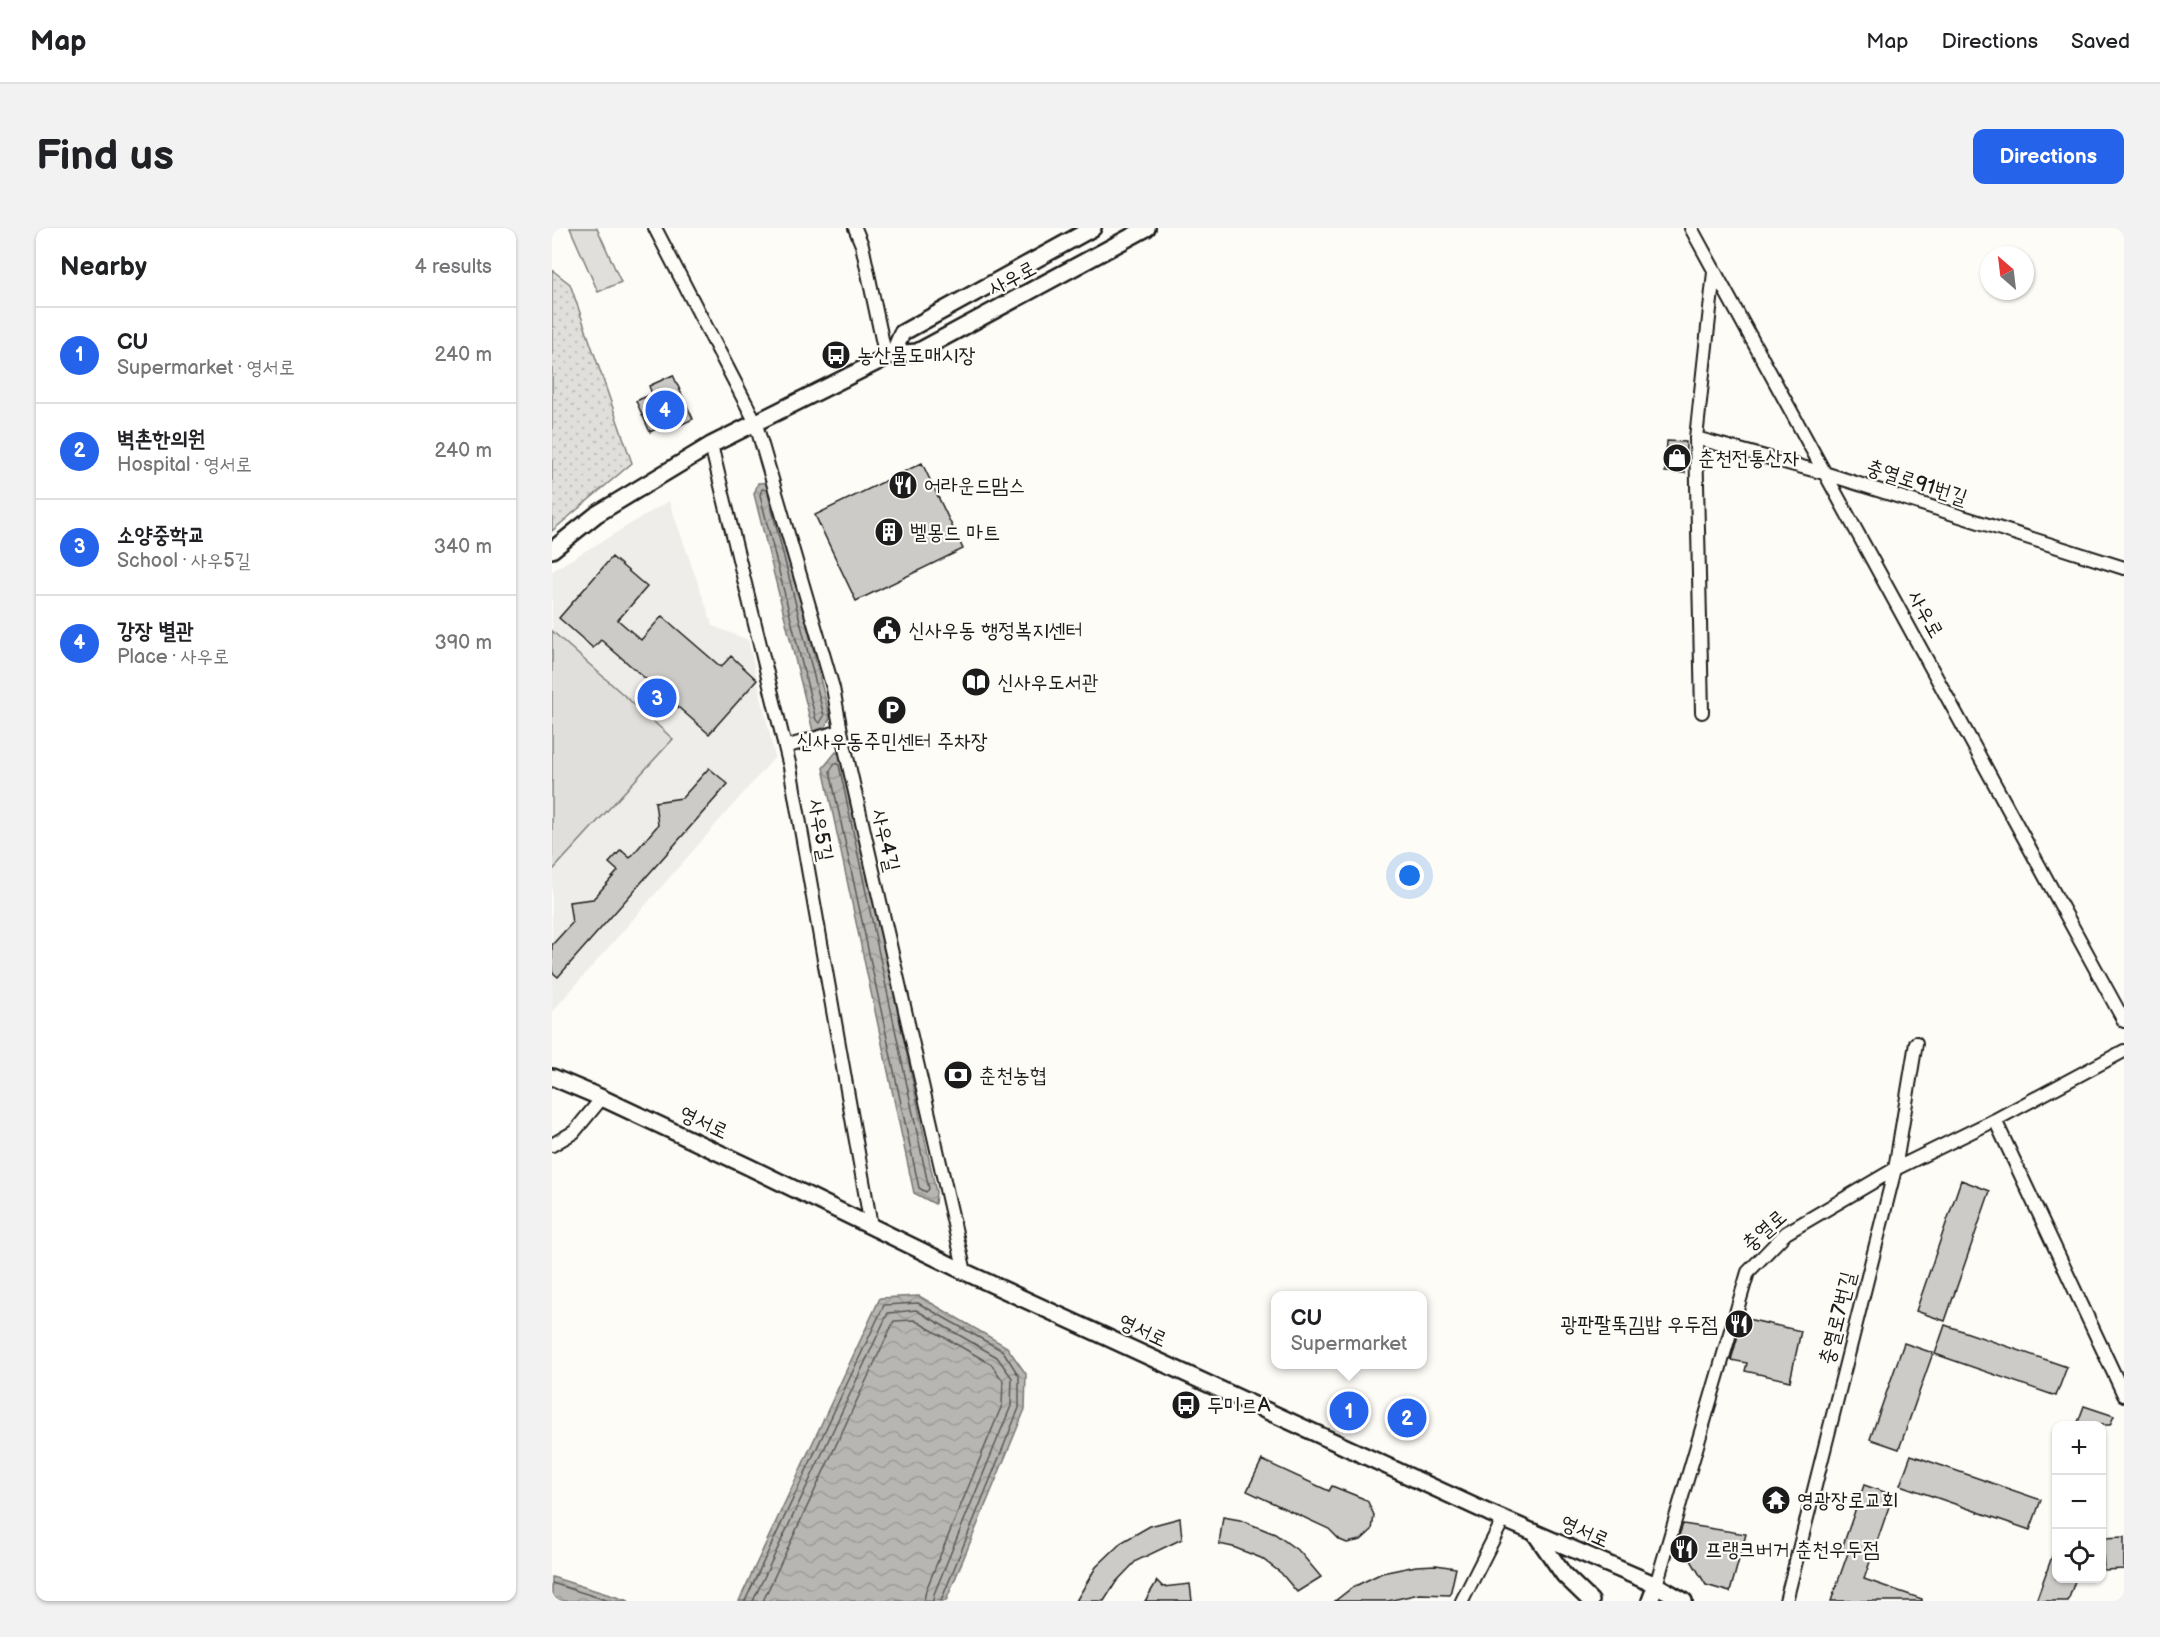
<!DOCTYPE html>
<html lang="en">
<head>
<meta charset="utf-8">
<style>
	body { margin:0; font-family:"Balsamiq Sans","Poor Story",sans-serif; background:#f2f2f2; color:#202124 }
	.controls { position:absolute; right:18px; bottom:18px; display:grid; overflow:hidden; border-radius:12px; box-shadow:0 2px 4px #0004 }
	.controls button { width:54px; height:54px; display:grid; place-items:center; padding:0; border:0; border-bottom:2px solid #e0e0e0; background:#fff; color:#202124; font:30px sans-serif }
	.compass { position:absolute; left:1428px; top:18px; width:54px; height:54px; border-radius:50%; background:#fff; box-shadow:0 2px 4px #0004; rotate:332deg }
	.you { position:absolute; left:858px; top:648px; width:21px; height:21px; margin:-15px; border:4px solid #fff; border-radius:50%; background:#1a73e8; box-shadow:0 0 0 9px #1a73e833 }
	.badge { display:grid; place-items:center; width:39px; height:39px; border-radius:50%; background:#2563eb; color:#fff; font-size:20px; font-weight:700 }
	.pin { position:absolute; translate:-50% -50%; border:3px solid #fff; box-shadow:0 2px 6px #0006 }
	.popup { position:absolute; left:719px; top:1063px; width:156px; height:78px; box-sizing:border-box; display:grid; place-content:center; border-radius:12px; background:#fff; filter:drop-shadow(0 2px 4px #0005); font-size:20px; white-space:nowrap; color:#757577 }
	.popup b { font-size:22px; color:#202124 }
	.popup::after { content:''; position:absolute; left:50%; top:100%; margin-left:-12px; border:12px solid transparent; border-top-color:#fff }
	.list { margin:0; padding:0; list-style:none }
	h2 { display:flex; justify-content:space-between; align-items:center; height:78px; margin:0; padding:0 24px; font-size:26px }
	h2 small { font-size:20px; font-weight:400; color:#757577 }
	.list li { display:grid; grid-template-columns:39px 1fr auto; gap:18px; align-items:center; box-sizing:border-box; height:96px; padding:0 24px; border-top:2px solid #e0e0e0 }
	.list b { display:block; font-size:22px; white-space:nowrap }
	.list p { margin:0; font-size:20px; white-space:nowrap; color:#757577 }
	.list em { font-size:20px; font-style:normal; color:#757577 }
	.icon { flex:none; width:33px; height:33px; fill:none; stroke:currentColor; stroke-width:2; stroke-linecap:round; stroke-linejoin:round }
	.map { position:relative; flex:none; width:1572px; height:1373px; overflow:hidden; border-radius:12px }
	header { display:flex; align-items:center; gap:36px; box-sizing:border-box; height:84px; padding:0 30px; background:#fff; border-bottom:2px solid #e0e0e0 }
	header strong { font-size:28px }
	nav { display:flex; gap:33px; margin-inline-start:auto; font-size:21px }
	.intro { display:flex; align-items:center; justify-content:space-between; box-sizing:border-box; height:144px; padding:0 36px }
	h1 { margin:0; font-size:42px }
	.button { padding:15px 27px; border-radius:12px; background:#2563eb; color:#fff; font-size:21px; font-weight:700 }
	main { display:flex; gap:36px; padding:0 36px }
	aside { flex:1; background:#fff; border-radius:12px; box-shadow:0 2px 4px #0004 }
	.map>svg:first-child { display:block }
	.built { fill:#eeede9 }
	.grass { fill:url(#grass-dots); stroke:#7e7e7c; stroke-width:1.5 }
	.garden { fill:#e0dfdb; stroke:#7e7e7c; stroke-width:1.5 }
	.water { fill:url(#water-waves); stroke:#797876; stroke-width:1.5 }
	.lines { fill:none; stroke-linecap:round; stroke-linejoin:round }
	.shore { stroke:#5a5a58; stroke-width:1.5 }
	.building { fill:#cccbc8; stroke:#1c1c1c; stroke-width:1.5 }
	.minor-casing { stroke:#1c1c1c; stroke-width:16 }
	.tertiary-casing { stroke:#1c1c1c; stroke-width:20 }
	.minor { stroke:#fdfcf7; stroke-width:12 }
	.tertiary { stroke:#fdfcf7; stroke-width:15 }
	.labels { text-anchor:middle; stroke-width:4.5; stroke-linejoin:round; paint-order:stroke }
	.street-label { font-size:21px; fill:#1c1c1c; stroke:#fdfcf7 }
	.poi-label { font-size:21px; fill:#1c1c1c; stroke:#fdfcf7; text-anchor:start }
</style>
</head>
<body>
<header>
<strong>Map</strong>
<nav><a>Map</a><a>Directions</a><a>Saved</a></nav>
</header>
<div class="intro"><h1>Find us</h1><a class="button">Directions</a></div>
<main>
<aside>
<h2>Nearby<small>4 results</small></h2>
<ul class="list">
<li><span class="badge">1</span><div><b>CU</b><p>Supermarket · 영서로</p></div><em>240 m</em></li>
<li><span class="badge">2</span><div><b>벽촌한의원</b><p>Hospital · 영서로</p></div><em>240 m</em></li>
<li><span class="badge">3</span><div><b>소양중학교</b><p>School · 사우5길</p></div><em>340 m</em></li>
<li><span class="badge">4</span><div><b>강장 별관</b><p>Place · 사우로</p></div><em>390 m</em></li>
</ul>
</aside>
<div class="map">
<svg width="1572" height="1373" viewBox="0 0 1572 1373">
	<defs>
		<pattern id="grass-dots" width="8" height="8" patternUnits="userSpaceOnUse" patternTransform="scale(1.5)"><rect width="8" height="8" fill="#e0dfdb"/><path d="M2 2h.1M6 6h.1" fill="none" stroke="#c0bfbb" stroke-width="1.8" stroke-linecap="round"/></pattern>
		<pattern id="water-waves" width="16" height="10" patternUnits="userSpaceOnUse" patternTransform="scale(1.5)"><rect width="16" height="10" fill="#b7b6b2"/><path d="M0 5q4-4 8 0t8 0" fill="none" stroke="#9d9c98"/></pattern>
	</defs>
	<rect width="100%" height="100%" fill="#fdfcf7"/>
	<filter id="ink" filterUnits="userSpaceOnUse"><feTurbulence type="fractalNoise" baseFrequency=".0167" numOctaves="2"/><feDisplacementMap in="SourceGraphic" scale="12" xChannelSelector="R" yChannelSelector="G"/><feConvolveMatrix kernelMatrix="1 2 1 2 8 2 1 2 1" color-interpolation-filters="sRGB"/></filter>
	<g filter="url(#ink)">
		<path class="built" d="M117,273L161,398L196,412L223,529L0,784V343Z"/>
		<path class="grass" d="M0,42L18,56L80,235L0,303Z"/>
		<path class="garden" d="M18,0H45L69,54L46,64Z
			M0,403L121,511L0,643Z"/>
		<path class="water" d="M221,254L223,270L278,490L270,505L262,507L202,266L206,255Z
			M284,524L292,529L384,964L383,976L362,965L271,540Z
			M367,1068L455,1119L474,1146L473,1181L394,1373H187L328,1070Z
			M0,1349L77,1373H0Z"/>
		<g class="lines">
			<path class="shore" d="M215,262L210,261L208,267L264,492L268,495L272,488L216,266
				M283,535L287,537L377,961L374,964L367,960L278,543Z
				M0,1355L57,1373
				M193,1373L332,1077L366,1075L451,1123L467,1148V1180L389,1373
				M201,1373L336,1085L364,1082L445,1129L460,1150L459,1178L382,1366L381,1373
				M211,1373L342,1093L362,1092L439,1136L451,1153L450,1177L374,1362L372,1373"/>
		</g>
		<path class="building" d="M121,147L141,191L118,202L115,196L98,204L84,173L100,166L97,158Z
			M1115,213L1134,214L1133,245L1113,244Z
			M370,235L411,321L304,373L263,287Z
			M60,329L95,359L66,392L89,412L110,388L169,439L179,428L205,452L157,506L49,412L41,420L7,390Z
			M157,540L176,556L6,749L0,744V717L20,695L17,674L41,671L66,643L57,635L69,622L78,630L106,597L103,574L130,570Z
			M1409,952L1438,963L1393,1093L1364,1083Z
			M1191,1090L1249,1103L1238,1153L1193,1143L1195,1135L1179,1132Z
			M1393,1097L1515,1139L1504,1168L1383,1126Z
			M1352,1115L1381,1125L1347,1221L1318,1211Z
			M1532,1178L1562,1188L1558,1197H1525Z
			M1359,1227L1489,1272L1478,1302L1348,1257Z
			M710,1232L777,1263L780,1258L810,1270L816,1274L822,1287L820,1302L809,1312L795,1315L788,1312L777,1301L695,1263Z
			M1312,1257L1341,1267L1312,1351L1370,1371V1373H1279L1296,1325L1289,1323Z
			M671,1289L688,1292L723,1306L748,1324L769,1349L745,1364L729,1345L709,1330L681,1319L667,1316Z
			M628,1290L630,1311L584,1333L564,1354L552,1373H524L544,1339L570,1314L598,1298Z
			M1131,1296L1194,1306L1178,1364L1154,1357L1128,1314L1125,1313Z
			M1572,1309V1341L1552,1342L1550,1310Z
			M1503,1320L1504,1321V1350H1524L1516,1373H1484Z
			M884,1337L904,1340L898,1367L867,1366L836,1373H783L801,1359L830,1345L864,1338Z
			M605,1353L611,1359L638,1356L640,1373H593Z"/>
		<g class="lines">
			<g class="minor-casing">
				<path id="minor" d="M103,0L203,193L281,460L289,503L413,1044
					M303,0L310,17L334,130
					M1139,0L1572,793
					M1144,210L1272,245L1572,340
					M159,217L238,539L319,998
					M1150,484L1144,210L1162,44
					M233,519L289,503
					M1443,892L1572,1167
					M0,917L22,904L50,870
					M1104,1357L1196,1044L1234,1005L1343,941L1443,892L1572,823
					M910,1373L952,1290
					M1234,1373L1343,941L1364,815"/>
			</g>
			<g class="tertiary-casing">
				<path id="tertiary" d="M341,126L350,105L541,0
					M0,322L45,286L159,217L341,126L365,124L595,0
					M0,849L50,870L195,938L413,1044L937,1285L1104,1357L1132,1373
					M982,1304L1012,1347L1039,1373
					M1098,1373L1104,1357"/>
			</g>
			<use href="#minor" class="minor"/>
			<use href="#tertiary" class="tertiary"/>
		</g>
	</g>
	<defs>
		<g id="bus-disc" transform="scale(1.5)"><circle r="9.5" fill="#1c1c1c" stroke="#fdfcf7"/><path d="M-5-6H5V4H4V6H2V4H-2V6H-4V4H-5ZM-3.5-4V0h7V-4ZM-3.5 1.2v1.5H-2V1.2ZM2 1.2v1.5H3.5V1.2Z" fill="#fff"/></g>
		<g id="shop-disc" transform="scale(1.5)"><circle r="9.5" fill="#1c1c1c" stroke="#fdfcf7"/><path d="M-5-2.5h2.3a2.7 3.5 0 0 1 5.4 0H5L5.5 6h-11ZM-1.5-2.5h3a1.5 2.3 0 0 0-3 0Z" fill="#fff"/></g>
		<g id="restaurant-disc" transform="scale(1.5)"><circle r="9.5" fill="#1c1c1c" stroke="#fdfcf7"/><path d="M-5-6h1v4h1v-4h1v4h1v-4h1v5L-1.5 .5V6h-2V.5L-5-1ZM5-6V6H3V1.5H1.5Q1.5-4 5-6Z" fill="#fff"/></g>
		<g id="building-disc" transform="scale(1.5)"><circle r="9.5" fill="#1c1c1c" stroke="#fdfcf7"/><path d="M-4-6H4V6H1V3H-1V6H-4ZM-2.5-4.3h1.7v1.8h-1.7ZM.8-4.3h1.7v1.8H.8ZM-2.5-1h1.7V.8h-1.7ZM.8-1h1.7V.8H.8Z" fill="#fff"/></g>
		<g id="civic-disc" transform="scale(1.5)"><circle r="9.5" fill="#1c1c1c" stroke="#fdfcf7"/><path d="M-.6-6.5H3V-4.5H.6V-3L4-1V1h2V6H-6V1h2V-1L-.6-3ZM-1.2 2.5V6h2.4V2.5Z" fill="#fff"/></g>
		<g id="library-disc" transform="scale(1.5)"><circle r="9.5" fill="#1c1c1c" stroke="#fdfcf7"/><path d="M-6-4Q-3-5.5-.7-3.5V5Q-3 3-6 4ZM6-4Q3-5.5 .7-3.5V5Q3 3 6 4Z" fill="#fff"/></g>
		<g id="parking-disc" transform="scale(1.5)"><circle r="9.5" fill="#1c1c1c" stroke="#fdfcf7"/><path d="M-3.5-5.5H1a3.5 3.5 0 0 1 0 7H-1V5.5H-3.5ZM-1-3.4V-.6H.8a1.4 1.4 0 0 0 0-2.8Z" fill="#fff"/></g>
		<g id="bank-disc" transform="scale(1.5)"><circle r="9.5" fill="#1c1c1c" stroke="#fdfcf7"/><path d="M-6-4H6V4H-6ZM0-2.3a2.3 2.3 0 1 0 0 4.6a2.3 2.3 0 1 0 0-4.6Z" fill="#fff"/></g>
		<g id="temple-disc" transform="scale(1.5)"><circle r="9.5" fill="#1c1c1c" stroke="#fdfcf7"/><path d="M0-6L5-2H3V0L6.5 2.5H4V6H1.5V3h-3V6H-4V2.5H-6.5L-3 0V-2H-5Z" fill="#fff"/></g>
	</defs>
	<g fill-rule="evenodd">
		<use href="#bus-disc" x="284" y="127"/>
		<use href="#shop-disc" x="1125" y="230"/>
		<use href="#restaurant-disc" x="351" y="257"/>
		<use href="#building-disc" x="337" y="304"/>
		<use href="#civic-disc" x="335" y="402"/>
		<use href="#library-disc" x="424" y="454"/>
		<use href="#parking-disc" x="340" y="482"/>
		<use href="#bank-disc" x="406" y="847"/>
		<use href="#restaurant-disc" x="1187" y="1096"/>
		<use href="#bus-disc" x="634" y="1177"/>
		<use href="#temple-disc" x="1224" y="1272"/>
		<use href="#restaurant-disc" x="1132" y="1321"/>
	</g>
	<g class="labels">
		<g class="street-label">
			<text transform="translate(460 50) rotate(-28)" y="7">사우로</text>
			<text transform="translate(1365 254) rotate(18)" y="7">충열로91번길</text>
			<text transform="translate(1374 386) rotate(61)" y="7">사우로</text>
			<text transform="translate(269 602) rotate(80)" y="7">사우5길</text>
			<text transform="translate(334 612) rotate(77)" y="7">사우4길</text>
			<text transform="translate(152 894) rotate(25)" y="7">영서로</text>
			<text transform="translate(1212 1002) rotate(-41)" y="7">충열로</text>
			<text transform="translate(1285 1090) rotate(-76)" y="7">충열로7번길</text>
			<text transform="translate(591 1102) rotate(25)" y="7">영서로</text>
			<text transform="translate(1033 1303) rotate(24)" y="7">영서로</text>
		</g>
		<g class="poi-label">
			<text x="305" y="134">농산물도매시장</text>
			<text x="1146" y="237">춘천전통산자</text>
			<text x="372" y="264">어라운드맘스</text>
			<text x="358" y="311">벨몽드 마트</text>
			<text x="356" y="409">신사우동 행정복지센터</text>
			<text x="445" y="461">신사우도서관</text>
			<text x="340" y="520" text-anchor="middle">신사우동주민센터 주차장</text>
			<text x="427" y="854">춘천농협</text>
			<text x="1166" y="1103" text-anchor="end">광판팔뚝김밥 우두점</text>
			<text x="655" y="1184">두미르A</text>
			<text x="1245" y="1279">영광장로교회</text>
			<text x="1153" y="1328">프랭크버거 춘천우두점</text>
		</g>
	</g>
</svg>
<div class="controls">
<button>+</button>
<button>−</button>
<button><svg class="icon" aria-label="locate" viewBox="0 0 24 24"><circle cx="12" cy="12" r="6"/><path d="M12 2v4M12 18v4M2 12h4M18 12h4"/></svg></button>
</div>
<svg class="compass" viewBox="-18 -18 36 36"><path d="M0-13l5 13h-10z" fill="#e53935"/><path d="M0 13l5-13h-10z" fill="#757577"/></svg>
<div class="you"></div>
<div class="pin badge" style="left:797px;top:1183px">1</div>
<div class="popup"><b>CU</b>Supermarket</div>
<div class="pin badge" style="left:855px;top:1190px">2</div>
<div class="pin badge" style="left:105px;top:470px">3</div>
<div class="pin badge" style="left:113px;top:182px">4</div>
</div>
</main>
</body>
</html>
